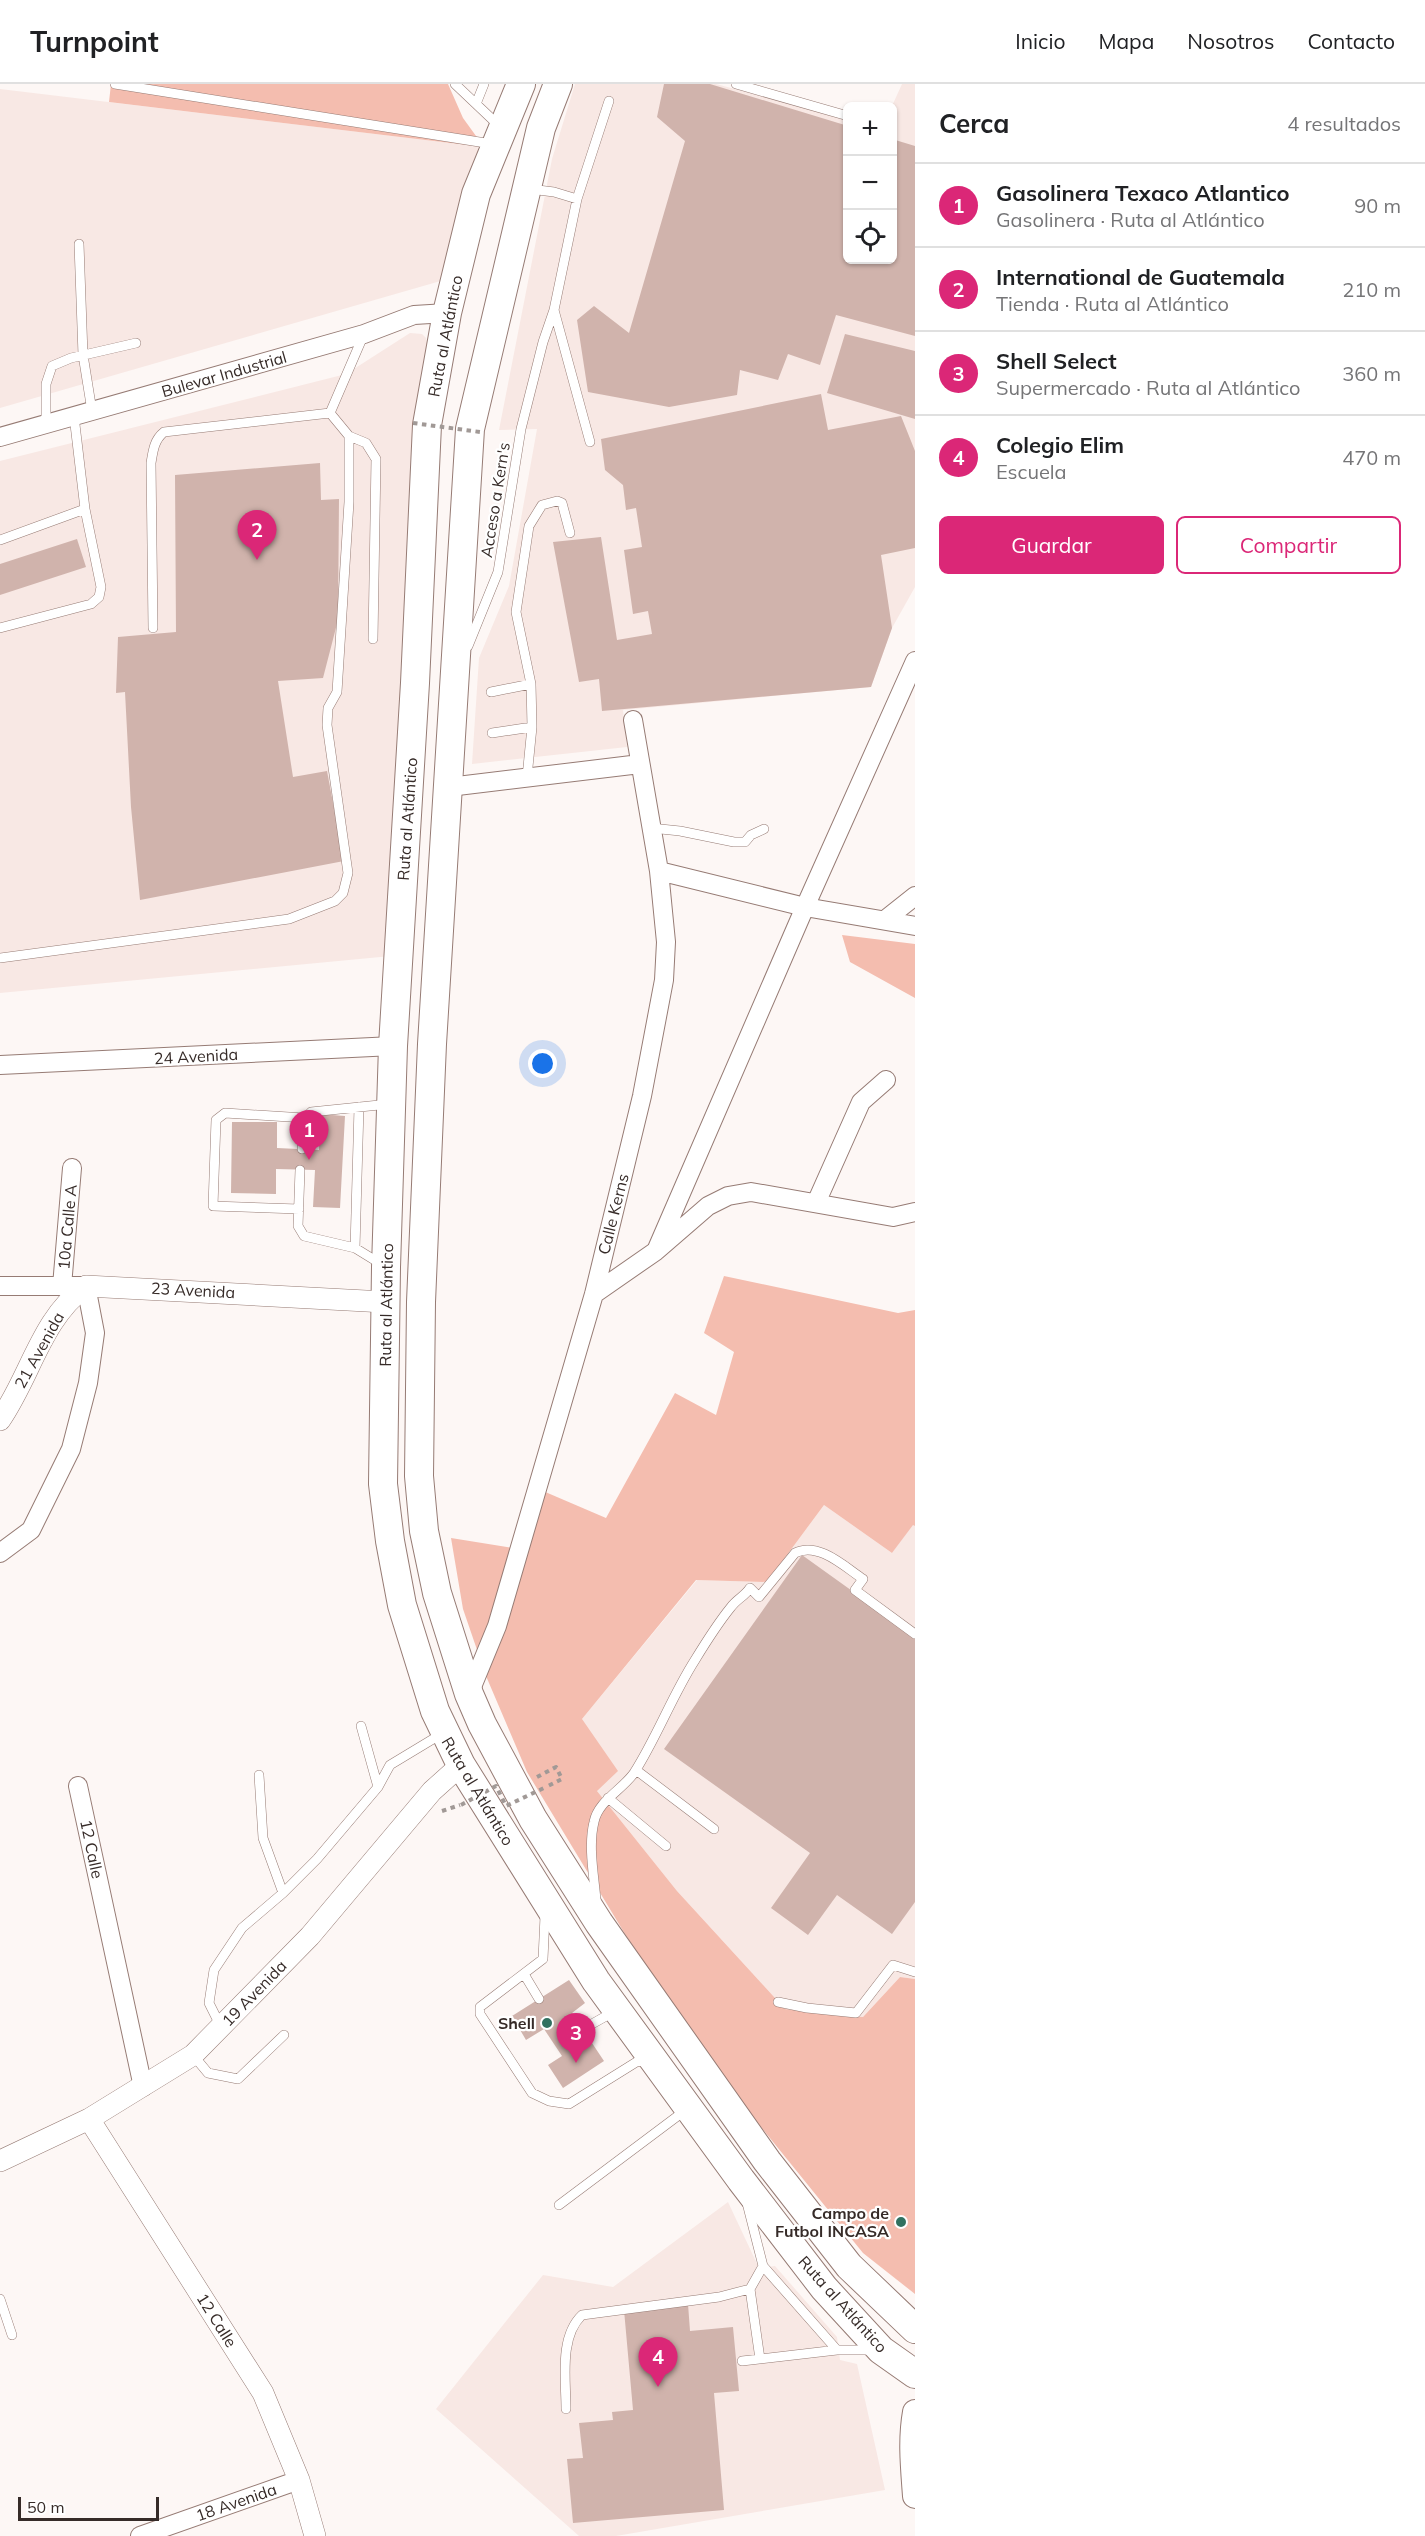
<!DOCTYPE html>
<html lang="es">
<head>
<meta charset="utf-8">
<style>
	body { margin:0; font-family:Mulish,sans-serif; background:#f6f6f6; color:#202124 }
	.controls { position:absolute; right:18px; top:18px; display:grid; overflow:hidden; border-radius:9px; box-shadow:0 2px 4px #0004 }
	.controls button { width:54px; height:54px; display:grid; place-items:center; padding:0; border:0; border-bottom:2px solid #e0e0e0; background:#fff; color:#202124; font:30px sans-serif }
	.scale { position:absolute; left:18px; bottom:15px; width:141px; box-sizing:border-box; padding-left:6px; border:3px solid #362b28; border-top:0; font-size:16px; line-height:21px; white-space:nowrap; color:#362b28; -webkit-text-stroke:4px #fff; paint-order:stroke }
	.you { position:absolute; left:543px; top:980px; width:21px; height:21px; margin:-15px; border:4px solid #fff; border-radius:50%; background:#1a73e8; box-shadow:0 0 0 9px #1a73e833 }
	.badge { display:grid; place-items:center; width:39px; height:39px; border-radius:50%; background:#db2777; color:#fff; font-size:20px; font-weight:700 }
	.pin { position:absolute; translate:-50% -50px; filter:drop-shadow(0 2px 3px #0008) }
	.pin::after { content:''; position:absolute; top:32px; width:21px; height:18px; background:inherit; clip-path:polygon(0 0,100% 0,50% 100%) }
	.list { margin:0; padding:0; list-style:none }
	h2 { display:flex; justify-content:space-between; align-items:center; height:78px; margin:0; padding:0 24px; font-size:26px }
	h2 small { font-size:20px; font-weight:400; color:#757577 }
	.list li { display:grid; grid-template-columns:39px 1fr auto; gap:18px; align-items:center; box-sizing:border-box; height:84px; padding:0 24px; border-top:2px solid #e0e0e0 }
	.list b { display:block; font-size:22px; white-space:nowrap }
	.list p { margin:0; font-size:20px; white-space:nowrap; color:#757577 }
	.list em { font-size:20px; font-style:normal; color:#757577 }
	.actions { display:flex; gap:12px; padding:18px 24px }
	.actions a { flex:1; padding:14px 0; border:2px solid #db2777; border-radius:9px; text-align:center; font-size:21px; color:#db2777 }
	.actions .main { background:#db2777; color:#fff }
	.icon { flex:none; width:33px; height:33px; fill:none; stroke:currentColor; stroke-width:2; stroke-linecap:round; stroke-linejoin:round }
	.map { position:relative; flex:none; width:915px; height:2452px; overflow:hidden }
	header { display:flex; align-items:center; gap:36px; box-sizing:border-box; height:84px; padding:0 30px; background:#fff; border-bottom:2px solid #e0e0e0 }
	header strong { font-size:28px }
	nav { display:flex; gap:33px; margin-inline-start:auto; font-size:21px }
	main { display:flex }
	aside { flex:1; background:#fff }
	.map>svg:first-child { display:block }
	.built { fill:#f8e8e4 }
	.green { fill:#f4bdaf }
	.building { fill:#d0b3ac }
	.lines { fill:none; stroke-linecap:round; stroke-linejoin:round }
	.service-casing { stroke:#967b74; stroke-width:10 }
	.minor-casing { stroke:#967b74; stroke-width:20 }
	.tertiary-casing { stroke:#967b74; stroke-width:22 }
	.secondary-casing { stroke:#967b74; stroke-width:26 }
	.trunk-casing { stroke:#967b74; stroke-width:30 }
	.path { stroke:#a19996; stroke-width:4; stroke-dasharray:4.5 4.5; stroke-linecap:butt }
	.service { stroke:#fff; stroke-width:9 }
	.minor { stroke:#fff; stroke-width:18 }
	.tertiary { stroke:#fff; stroke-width:21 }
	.secondary { stroke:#fff; stroke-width:24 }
	.trunk { stroke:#fff; stroke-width:28 }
	.path-bridge { stroke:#a19996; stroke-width:4; stroke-dasharray:4.5 4.5; stroke-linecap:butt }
	.poi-dot { fill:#317160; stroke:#fff; stroke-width:2 }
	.labels { text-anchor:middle; stroke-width:4.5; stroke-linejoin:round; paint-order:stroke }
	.street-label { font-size:16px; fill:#362b28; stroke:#fff }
	.poi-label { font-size:16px; font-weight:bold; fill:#362b28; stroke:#fff; text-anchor:end }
</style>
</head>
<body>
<header>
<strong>Turnpoint</strong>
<nav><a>Inicio</a><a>Mapa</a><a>Nosotros</a><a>Contacto</a></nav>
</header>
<main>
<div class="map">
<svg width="915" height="2452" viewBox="0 0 915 2452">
	<rect width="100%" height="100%" fill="#fdf7f5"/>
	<path class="built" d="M575,0H716L847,35L848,176H892V22L902,0H915V503L892,544L871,603L623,626L627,663L472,680L479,574L509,502L537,345L499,346L552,75Z
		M0,5L484,63L444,196L0,324Z
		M410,249L422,250L426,254L429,271L391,872L0,909V377L346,290Z
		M824,1421L892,1469L913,1440L915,1442V1895L900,1893L863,1933L785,1925L677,1807L597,1707L582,1635L697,1496L767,1498Z
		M728,2118L759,2184L775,2182L837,2253L840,2276L857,2280L885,2406L616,2452H579L436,2325L543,2191L613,2203Z"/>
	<path class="green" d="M111,0H448L463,34L484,63L109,18Z
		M842,851L915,860V914L850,878Z
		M724,1192L898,1229L915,1226V1442L913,1441L892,1469L824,1421L767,1498L696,1496L582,1635L618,1687L597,1707L677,1807L785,1925L863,1933L900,1893L915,1895V2210L863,2169L731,2006L625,1850L527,1688L486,1592L463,1525L451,1454L525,1466L543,1407L606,1434L675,1309L716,1331L734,1268L704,1249Z"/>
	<path class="building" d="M664,0H710L848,42V176H892V55L915,62V252L836,231L820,281L788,270L778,296L740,286L737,311L669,323L588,308L577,236L594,222L629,249L685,57L657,33Z
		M845,250L915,267V335L827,309Z
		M821,310L828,346L901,332L915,367V464L881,471L892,544L871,603L602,627L599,595L579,598L553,458L601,453L617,556L652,550L648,527L633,530L624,466L642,463L636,424L626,426L623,401L605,386L601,355Z
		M320,379L321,416L339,415L338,536L323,594L278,597L293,693L327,687L344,777L140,816L131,723L125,608L116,609L118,553L176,548L175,391Z
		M77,455L86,483L0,511V480Z
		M320,1030L345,1032L340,1124L313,1123L315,1086L276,1085V1110L231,1109L232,1038H277V1064L319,1066Z
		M802,1471L915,1552V1818L892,1850L837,1811L808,1851L771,1824L810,1769L664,1665Z
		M569,1896L585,1919L572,1929L604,1977L563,2004L548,1981L562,1972L544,1945L526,1956L512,1932Z
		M688,2220L690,2247L733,2243L739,2307L714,2309L724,2426L573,2439L567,2375L583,2374L579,2339L613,2336L612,2328L633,2326L624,2226Z"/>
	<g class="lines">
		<g class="service-casing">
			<path id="service" d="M115,0L492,60
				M455,0L494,37L497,43
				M736,0L848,32
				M476,20L484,0
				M530,105L554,108L577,115
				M79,160L83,271L92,327
				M46,340V300L52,282L71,274L136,259
				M349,352L366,359L376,375L373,555
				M590,358L554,226L577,115L609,17
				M0,456L85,425
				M0,544L91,520L99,513L101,503L85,425L74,332
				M153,544L151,379C153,367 154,356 164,348L330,329L364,250
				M468,562L498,488L521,345L543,258L554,226
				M491,608L531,600
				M492,649L532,643
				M527,693L532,643L531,600L516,528L529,442L542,421L557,417L562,419L570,449
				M651,744L680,747L734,758H745L751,751L764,745
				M0,874L289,835L335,817L343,809L348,789L327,641L328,624L337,608L349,418V352L330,329
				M302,1065L303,1037L311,1028L389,1020
				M300,1086L298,1142L304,1152L355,1164L381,1180
				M299,1125L213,1122L216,1036L225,1029L305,1034
				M355,1164L359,1023
				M361,1642L378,1703
				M636,1686L714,1745
				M259,1691L263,1754L283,1809
				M608,1714L666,1762
				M596,1816C594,1792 588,1762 594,1738C598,1717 622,1706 634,1689C657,1653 672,1612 695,1576C706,1558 718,1539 731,1523C737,1515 745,1512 750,1504L759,1513L795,1469C818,1457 845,1483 863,1495L855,1506L915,1550
				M545,1832L543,1875L480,1923V1930L532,2009L549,2017L569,2020L638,1977L649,1979
				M524,1890L539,1915
				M778,1918L807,1924L856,1929L893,1881L915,1888
				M221,1943L209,1919L214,1886L242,1844L283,1809L317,1775L378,1703L390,1681L443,1649
				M583,1945L608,1931L616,1933
				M193,1971L208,1989L238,1995L284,1951
				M747,2119L763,2182L837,2266
				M559,2121L687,2025
				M750,2205L760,2275
				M0,2215L12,2251
				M742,2277L837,2266H872
				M566,2325C566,2295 559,2253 582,2231L719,2213L750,2205L763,2182"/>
		</g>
		<g class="minor-casing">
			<path id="minor" d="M0,353L364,250L414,231L447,229
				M449,703L640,680
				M659,787L805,823L915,842
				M886,835L915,812
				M0,981L393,962
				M816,1119L861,1018L886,996
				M656,1167L805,823L915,577
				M0,1202H86L95,1249L88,1299L71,1365L31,1446L0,1469
				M62,1202L72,1084
				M594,1210L656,1167L708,1122L728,1112L751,1108L893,1133L915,1128
				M469,1610L497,1542L594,1210L642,1012L664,896L666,858L659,787L633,636
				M78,1702L143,2003
				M140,2452L299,2396"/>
		</g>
		<g class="tertiary-casing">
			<path id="tertiary" d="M0,1336C31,1291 41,1235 86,1202L385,1218
				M89,2035L263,2309L299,2396L315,2452
				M0,2077L89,2035L193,1971L310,1852L432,1707L461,1681"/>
		</g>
		<g class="secondary-casing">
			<path id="secondary" d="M915,2328C910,2356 913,2384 915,2412"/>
		</g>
		<g class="trunk-casing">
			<path id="trunk" d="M521,0L476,110L447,229L427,341L415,599L393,962L386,1183L383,1400L390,1457L402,1521L435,1627L461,1681L596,1897L741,2096L824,2204L881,2266L915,2290
				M558,0L541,44L470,345L432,960L421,1218L419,1392L424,1447L437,1509L469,1610L482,1640L533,1735L599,1839L767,2077L849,2182L915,2245"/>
		</g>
		<path class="path" d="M537,1693L556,1683L562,1695L546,1703
			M442,1727L460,1721"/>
		<use href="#service" class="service"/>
		<use href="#minor" class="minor"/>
		<use href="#tertiary" class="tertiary"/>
		<use href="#secondary" class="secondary"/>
		<use href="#trunk" class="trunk"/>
		<path class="path-bridge" d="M413,339L480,348
			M461,1721L496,1702L506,1722L546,1703"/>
	</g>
	<g class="poi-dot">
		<circle cx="547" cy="1939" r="6"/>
		<circle cx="901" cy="2138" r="6"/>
	</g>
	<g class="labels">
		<g class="street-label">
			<text transform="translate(445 252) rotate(-79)" y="6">Ruta al Atlántico</text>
			<text transform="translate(224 290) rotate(-16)" y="6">Bulevar Industrial</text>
			<text transform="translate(495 416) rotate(-81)" y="6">Acceso a Kern's</text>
			<text transform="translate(407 735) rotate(-86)" y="6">Ruta al Atlántico</text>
			<text transform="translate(196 972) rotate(-3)" y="6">24 Avenida</text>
			<text transform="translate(613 1130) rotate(-76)" y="6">Calle Kerns</text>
			<text transform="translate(67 1143) rotate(-85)" y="6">10a Calle A</text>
			<text transform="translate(193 1206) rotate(3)" y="6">23 Avenida</text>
			<text transform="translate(386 1221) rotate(-89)" y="6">Ruta al Atlántico</text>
			<text transform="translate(39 1266) rotate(-61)" y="6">21 Avenida</text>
			<text transform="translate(478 1707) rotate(59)" y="6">Ruta al Atlántico</text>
			<text transform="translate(92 1765) rotate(78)" y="6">12 Calle</text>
			<text transform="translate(254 1909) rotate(-46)" y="6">19 Avenida</text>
			<text transform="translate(843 2220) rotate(48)" y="6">Ruta al Atlántico</text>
			<text transform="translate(217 2236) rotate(58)" y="6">12 Calle</text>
			<text transform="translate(236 2418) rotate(-19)" y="6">18 Avenida</text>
		</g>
		<g class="poi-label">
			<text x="535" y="1945">Shell</text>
			<text x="889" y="2135">Campo de<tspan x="889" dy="18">Futbol INCASA</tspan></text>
		</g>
	</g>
</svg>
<div class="controls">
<button>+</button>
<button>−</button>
<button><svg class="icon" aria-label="locate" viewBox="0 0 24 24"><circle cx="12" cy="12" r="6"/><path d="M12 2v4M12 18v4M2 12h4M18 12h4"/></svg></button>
</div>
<div class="scale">50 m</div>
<div class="you"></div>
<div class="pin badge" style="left:309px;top:1076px">1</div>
<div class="pin badge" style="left:257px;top:476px">2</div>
<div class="pin badge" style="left:576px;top:1979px">3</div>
<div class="pin badge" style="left:658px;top:2303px">4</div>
</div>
<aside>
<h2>Cerca<small>4 resultados</small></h2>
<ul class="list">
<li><span class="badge">1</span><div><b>Gasolinera Texaco Atlantico</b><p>Gasolinera · Ruta al Atlántico</p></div><em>90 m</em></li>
<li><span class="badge">2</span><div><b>International de Guatemala</b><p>Tienda · Ruta al Atlántico</p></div><em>210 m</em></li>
<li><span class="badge">3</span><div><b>Shell Select</b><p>Supermercado · Ruta al Atlántico</p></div><em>360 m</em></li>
<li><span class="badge">4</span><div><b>Colegio Elim</b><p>Escuela</p></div><em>470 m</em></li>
</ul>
<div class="actions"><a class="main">Guardar</a><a>Compartir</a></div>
</aside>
</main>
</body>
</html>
